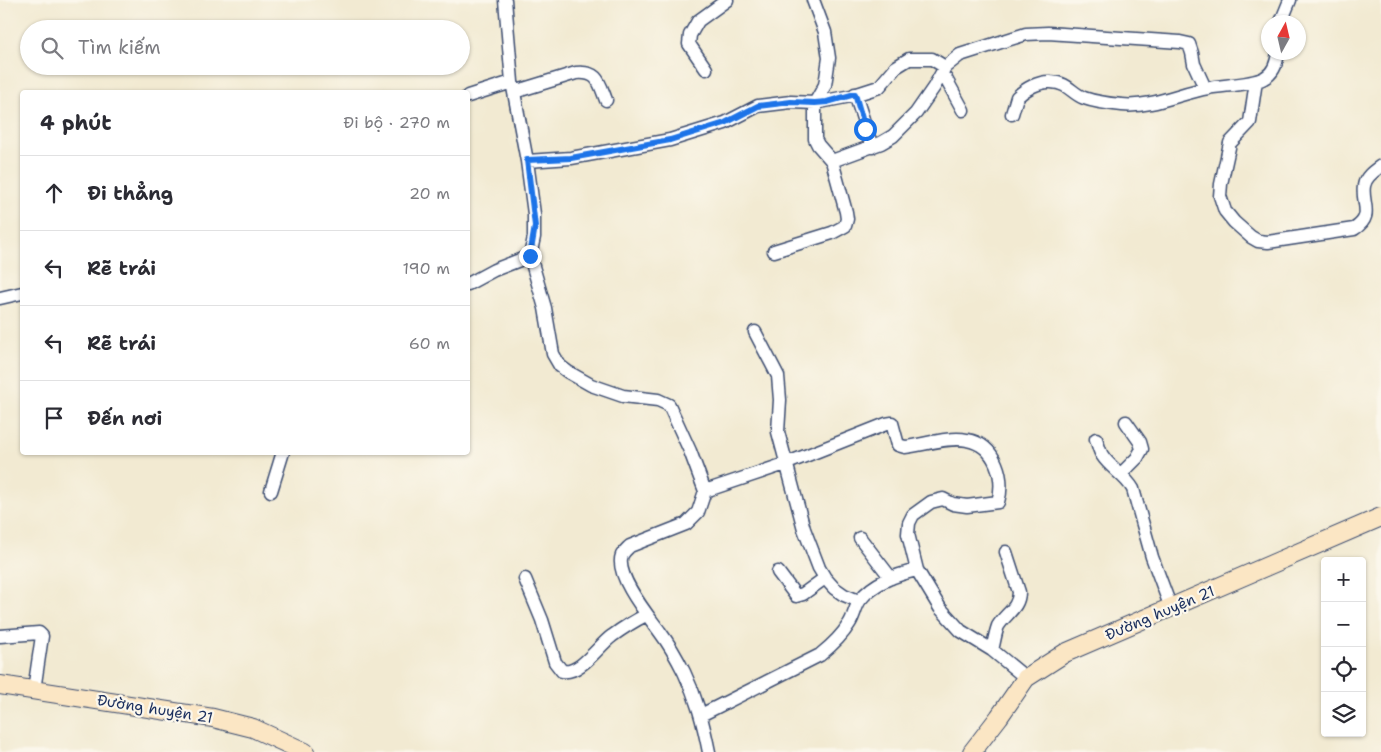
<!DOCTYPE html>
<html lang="vi">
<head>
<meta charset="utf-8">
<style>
	body { margin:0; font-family:"Shantell Sans",sans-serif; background:#f7f7f7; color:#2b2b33 }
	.controls { position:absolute; right:15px; bottom:15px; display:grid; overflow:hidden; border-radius:5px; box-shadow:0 1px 4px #0004 }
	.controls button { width:45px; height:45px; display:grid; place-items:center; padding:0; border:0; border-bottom:1px solid #e1e1e2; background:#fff; color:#2b2b33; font:25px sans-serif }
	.compass { position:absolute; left:1261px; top:15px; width:45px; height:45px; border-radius:50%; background:#fff; box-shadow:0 1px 4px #0004; rotate:8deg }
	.stop { position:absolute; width:15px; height:15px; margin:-11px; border:4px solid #1a73e8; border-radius:50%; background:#fff }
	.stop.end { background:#1a73e8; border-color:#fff; box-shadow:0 1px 5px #0008 }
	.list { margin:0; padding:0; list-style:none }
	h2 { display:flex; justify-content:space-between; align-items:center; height:65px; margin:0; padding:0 20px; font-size:21px }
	h2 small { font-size:16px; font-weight:400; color:#7c7c81 }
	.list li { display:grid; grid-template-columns:32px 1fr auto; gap:15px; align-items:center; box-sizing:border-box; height:75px; padding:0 20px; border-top:1px solid #e1e1e2 }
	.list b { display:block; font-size:19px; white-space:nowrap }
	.list em { font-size:16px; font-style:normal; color:#7c7c81 }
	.icon { flex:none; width:28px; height:28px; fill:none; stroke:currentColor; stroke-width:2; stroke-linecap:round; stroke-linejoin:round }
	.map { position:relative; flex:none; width:1381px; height:752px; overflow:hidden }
	.search { position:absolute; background:#fff; box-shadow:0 1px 4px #0004; left:20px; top:20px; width:450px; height:55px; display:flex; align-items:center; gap:12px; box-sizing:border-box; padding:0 18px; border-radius:28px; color:#7c7c81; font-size:19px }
	.panel { position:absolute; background:#fff; box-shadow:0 1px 4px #0004; left:20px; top:90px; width:450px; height:365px; border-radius:5px }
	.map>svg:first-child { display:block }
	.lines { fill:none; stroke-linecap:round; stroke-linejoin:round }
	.street-casing { stroke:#3b4b6f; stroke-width:15 }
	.secondary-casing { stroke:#3b4b6f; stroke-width:20 }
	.street { stroke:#fff; stroke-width:12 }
	.secondary { stroke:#fbe6c4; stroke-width:18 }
	.route { stroke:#1a73e8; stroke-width:6 }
	.labels { text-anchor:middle; stroke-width:4.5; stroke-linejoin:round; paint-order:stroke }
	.street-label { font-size:15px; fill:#1b2f5e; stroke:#fbf7ec }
</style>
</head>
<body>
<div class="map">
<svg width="1381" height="752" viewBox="0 0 1381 752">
	<rect width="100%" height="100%" fill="#fbf7ec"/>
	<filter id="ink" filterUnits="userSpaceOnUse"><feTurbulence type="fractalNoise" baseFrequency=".02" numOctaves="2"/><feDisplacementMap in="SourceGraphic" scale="10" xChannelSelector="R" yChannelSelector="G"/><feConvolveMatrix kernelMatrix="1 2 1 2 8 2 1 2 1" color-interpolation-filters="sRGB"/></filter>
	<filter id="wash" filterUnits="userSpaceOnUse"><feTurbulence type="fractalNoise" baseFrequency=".0096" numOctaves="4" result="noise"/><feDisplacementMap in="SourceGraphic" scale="20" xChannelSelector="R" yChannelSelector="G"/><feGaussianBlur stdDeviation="1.12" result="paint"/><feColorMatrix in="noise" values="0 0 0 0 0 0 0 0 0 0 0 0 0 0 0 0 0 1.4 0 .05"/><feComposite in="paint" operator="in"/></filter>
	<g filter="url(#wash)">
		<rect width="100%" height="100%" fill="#f2ead2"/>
	</g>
	<g filter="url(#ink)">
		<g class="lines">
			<g class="street-casing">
				<path id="street" d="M505,0L512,82L527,161L534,214V237L530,256L545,308L553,354L560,366L568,372L591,385L623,396L658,400L669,405L690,451L705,491L698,512L686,524L630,546C627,549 624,551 622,555C614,575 649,617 660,632C669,644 677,658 684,672C697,699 703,722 709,752
					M1281,22L1290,0
					M706,69L689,44L690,35L698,21L727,0
					M941,76L946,79L963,110
					M1256,81L1250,122L1230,143L1221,184L1220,196L1225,211L1234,222L1251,237L1258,241L1268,242L1354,229C1375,216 1361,203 1364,186C1365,177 1374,171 1381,166
					M514,92L576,73C598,71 599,82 606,100
					M855,94L872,147
					M468,96L512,82
					M1012,114L1017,97C1025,89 1039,81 1051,82C1069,83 1071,93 1084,98C1095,102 1111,104 1122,105C1151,108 1180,93 1208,88C1223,85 1252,85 1264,78C1274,73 1277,63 1278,52
					M527,161L571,158L670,140L725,123L758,106L791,102L815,103L851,96L879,87L896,67L909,59H932L945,67
					M832,161L881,143L893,136L916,113L934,87L945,67L960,55L1026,34L1048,33L1180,42L1189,44L1192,53L1194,64L1205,88
					M774,251L832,233L845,226L847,219L846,212L832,161L818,145L815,139V103L825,85L829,58L825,32L813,0
					M468,284L494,270L530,256
					M0,298L22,293
					M755,332L778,376L780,400L778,432L804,529L819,568L825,578L834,588L844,595L859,601
					M1096,439C1098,444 1099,450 1102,455C1110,468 1125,475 1133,489L1152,557L1171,608
					M1121,474L1137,458L1142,449L1140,442L1126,422
					M271,491L283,452
					M705,491L785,464L886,424L892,423L898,445L905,447C923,445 950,436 967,440C996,445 1005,478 998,502L967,506L953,504L943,499L931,502L913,515L909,523L908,534L917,570L940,608L961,631L992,650L1026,678
					M860,538L891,578
					M778,572L796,596L803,594L825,578
					M525,579L542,620L555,662L562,671C580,675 599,645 612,636C623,628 634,621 646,615
					M0,636L39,633L42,636L34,690
					M992,650C994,643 995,634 998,626C1006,613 1019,608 1019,592L1006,552
					M701,715L820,655C831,646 842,636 849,624C854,617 855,607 860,600C874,582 896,575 917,570"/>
			</g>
			<g class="secondary-casing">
				<path id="secondary" d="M0,685L213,718L253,728L305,752
					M972,752L999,717L1026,678L1065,653L1381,517"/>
			</g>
			<use href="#street" class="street"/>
			<use href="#secondary" class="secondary"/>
		</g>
	</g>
	<g class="lines" filter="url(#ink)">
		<path class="route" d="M530,256L535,226L527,160L571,158L670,140L725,123L758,106L791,102L815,103L827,102L855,94L865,129"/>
	</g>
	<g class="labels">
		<g class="street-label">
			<text transform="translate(1160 613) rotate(-23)" y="5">Đường huyện 21</text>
			<text transform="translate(155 709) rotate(9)" y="5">Đường huyện 21</text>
		</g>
	</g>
</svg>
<div class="controls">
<button>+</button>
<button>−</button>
<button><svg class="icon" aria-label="locate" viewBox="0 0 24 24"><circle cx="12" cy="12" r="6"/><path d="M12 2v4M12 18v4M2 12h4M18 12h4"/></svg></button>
<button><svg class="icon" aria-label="layers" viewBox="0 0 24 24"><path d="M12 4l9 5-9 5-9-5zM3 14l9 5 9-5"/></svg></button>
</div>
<svg class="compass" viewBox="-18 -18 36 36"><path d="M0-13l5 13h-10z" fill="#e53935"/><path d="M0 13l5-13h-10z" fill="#7c7c81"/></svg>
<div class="stop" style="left:865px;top:129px"></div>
<div class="stop end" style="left:530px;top:256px"></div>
<div class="search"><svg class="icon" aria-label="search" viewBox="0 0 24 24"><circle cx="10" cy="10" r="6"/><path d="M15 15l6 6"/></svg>Tìm kiếm</div>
<section class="panel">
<h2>4 phút<small>Đi bộ · 270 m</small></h2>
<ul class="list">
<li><svg class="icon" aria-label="ahead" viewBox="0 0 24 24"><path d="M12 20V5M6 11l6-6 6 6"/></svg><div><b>Đi thẳng</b></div><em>20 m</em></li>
<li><svg class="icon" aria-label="left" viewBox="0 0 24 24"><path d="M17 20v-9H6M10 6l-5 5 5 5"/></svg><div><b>Rẽ trái</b></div><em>190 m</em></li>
<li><svg class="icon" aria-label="left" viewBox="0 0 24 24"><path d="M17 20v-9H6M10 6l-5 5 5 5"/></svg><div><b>Rẽ trái</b></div><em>60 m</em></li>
<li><svg class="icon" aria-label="arrive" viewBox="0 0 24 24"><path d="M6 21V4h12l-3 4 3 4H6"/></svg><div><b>Đến nơi</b></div></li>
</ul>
</section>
</div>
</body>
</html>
